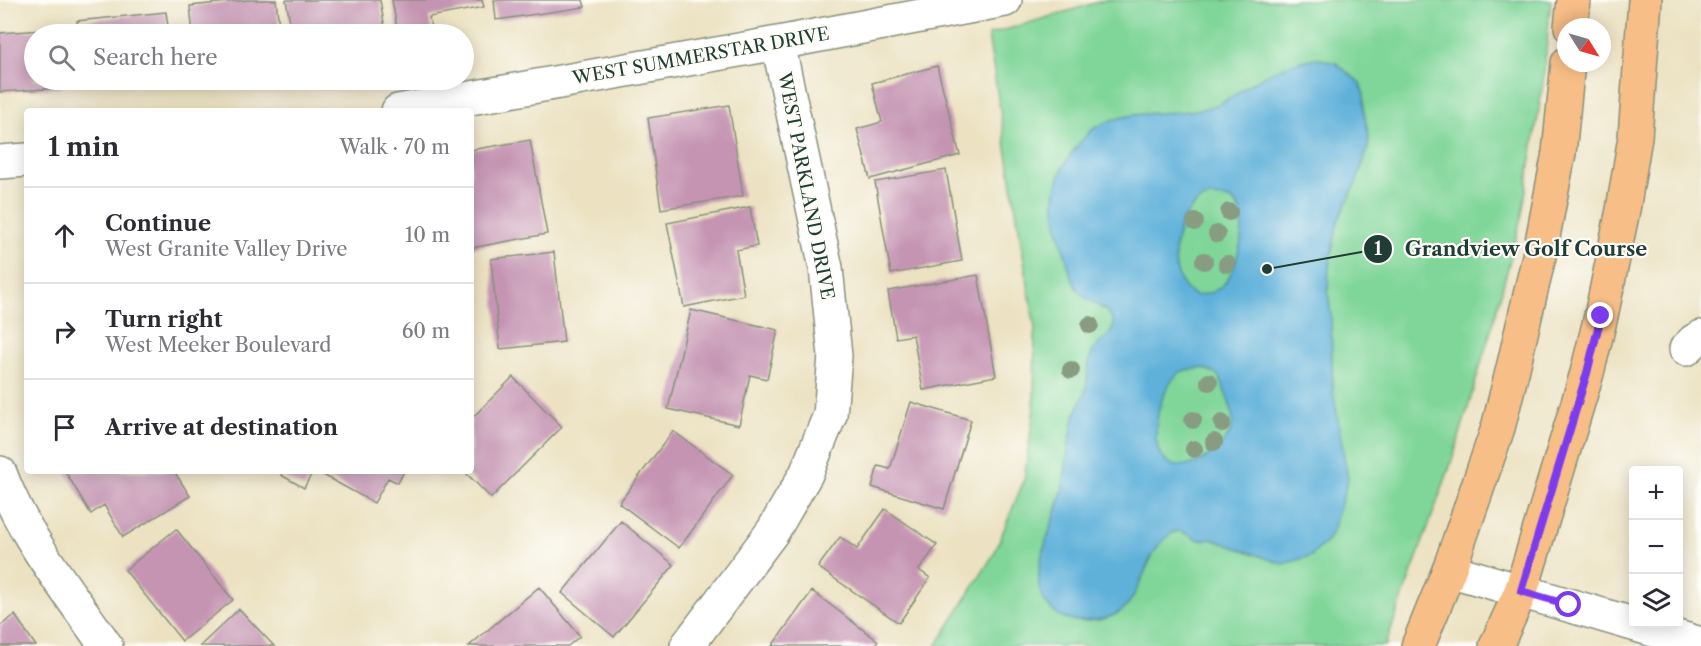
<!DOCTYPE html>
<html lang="en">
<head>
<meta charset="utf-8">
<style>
	body { margin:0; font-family:"Libre Caslon Text",serif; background:#f7f7f7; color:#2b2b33 }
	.controls { position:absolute; right:18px; bottom:18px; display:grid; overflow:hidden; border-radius:6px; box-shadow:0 3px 15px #0003 }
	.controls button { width:54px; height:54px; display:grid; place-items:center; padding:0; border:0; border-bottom:2px solid #e1e1e2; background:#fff; color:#2b2b33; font:30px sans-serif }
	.compass { position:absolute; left:1557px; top:18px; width:54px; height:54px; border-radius:50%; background:#fff; box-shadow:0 3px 15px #0003; rotate:127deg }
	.stop { position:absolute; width:18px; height:18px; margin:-14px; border:4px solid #7c3aed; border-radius:50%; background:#fff }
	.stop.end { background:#7c3aed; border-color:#fff; box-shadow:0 2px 6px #0008 }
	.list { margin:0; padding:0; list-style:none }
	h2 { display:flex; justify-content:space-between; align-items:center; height:78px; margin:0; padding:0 24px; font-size:26px }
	h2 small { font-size:20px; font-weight:400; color:#7c7c81 }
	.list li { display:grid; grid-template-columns:39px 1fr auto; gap:18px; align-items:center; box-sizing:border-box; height:96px; padding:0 24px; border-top:2px solid #e1e1e2 }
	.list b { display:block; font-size:22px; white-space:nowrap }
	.list p { margin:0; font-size:20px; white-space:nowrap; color:#7c7c81 }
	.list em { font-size:20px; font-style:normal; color:#7c7c81 }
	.icon { flex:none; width:33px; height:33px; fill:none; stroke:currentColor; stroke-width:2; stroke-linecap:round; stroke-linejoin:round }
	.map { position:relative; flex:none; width:1701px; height:646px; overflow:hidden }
	.search { position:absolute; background:#fff; box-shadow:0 3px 15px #0003; left:24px; top:24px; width:450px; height:66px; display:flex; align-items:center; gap:15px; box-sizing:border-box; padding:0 21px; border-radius:33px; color:#7c7c81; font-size:22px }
	.panel { position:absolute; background:#fff; box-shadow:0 3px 15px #0003; left:24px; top:108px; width:450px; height:366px; border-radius:6px }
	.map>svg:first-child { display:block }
	.green { fill:#80d699; stroke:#508a66; stroke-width:1.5 }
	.water { fill:#5fb1da; stroke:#3f7787; stroke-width:1.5; fill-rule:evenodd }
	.building { fill:#c594b3 }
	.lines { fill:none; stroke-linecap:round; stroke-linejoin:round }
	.minor-casing { stroke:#86907b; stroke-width:36 }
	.major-casing { stroke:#86907b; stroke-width:36 }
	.minor { stroke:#fff; stroke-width:33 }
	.major { stroke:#f7be87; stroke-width:33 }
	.tree { fill:#889c82 }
	.route { stroke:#7c3aed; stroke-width:8 }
	.labels { text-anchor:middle; stroke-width:4.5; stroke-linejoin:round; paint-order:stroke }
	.street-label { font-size:18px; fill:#1f3d34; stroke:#fdfcf7 }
	.leader { fill:none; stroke:#1f3d34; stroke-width:2 }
	.callout-dot { fill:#1f3d34; stroke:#fdfcf7; stroke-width:2 }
	.mark-label { font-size:18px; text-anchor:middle; font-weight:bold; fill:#fff }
	.callout-label { font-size:20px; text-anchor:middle; font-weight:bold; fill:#1f3d34; stroke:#fdfcf7; stroke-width:4.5; stroke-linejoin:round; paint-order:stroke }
</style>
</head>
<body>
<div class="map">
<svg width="1701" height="646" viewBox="0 0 1701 646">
	<rect width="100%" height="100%" fill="#fdfcf7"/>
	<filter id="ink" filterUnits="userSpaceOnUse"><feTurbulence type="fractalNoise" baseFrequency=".0167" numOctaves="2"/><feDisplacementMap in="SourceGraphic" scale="12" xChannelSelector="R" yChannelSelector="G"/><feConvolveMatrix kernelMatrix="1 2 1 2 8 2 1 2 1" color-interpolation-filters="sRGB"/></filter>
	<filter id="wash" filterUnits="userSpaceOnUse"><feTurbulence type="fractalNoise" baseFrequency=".008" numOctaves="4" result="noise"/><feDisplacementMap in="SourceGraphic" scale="24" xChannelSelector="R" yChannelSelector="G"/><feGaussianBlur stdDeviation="1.35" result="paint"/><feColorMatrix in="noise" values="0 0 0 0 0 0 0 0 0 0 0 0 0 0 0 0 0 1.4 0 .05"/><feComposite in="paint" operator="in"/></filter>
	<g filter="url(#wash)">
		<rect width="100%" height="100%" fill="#ece2c2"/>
		<path class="green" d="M1105,0H1551L1543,84L1522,215L1493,323L1453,458L1385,646H936L994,554L1024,480L1034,408L1035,329L988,35Z"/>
		<path class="water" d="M1316,58L1336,63L1360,83L1364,95V113L1369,137L1368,148L1357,181L1338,221L1329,267L1328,290L1331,316L1333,391L1348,479L1333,530L1327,541L1311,556L1283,564L1211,539C1206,539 1201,541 1196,539C1189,536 1182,529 1174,532C1170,534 1165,539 1162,542C1137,569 1143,615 1096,620C1087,621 1076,622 1067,619C1055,615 1043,603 1040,591C1033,560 1056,521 1062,491C1067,467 1068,442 1074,418C1076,410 1081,403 1084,395C1090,381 1085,361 1095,348C1101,340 1116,334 1113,321C1109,306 1085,303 1077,289C1071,280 1069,267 1066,257C1053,216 1047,186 1074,150C1082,140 1088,132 1098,126C1136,106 1180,119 1219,104C1231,99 1241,90 1252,83C1272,70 1293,62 1316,58ZM1208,197C1215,198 1225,197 1231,200C1253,212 1237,273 1222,286C1215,292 1204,295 1196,296C1160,278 1174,208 1208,197ZM1202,368C1225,375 1219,379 1227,397C1238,422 1233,437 1212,453C1206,457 1200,463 1192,464C1187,466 1180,465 1174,466C1170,463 1165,461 1162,457C1148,438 1160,387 1179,373C1186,368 1194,369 1202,368Z"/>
		<g id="blocks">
			<path class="building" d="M248,0H276L280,34H193L190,6Z
				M286,0H380L386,34H292Z
				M392,0H482L484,7L429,17L432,34H398Z
				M494,0H583L585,7L496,20Z
				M166,12L169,34H78L77,21Z
				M57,29V34H34V80H60L61,88L0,92V33Z
				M937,66L960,155L870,179L857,129L882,122L872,83Z
				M83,80H125V81L83,85Z
				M729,105L743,196L661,209L648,118Z
				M530,140L547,234L471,248V150Z
				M946,170L962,261L891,274L875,182Z
				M750,207L757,246L736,250L744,295L684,307L667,223Z
				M554,252L564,342L500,349L491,259Z
				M978,275L996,376L923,390L913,335L896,338L888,291Z
				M691,310L778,330L767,379L750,375L739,425L668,409Z
				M513,377L562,427L491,498L464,471H471V419Z
				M911,402L971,420L944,509L872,487L878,466L890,469Z
				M673,431L733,475L679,548L619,503Z
				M65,471H174L190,496L123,537L104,505L91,514Z
				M283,471H313L304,488L281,475Z
				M316,471H404L398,483L388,478L374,503Z
				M885,509L937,545L919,570L930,578L899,623L818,567L840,537L857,549Z
				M621,521L674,565L614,637L562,593Z
				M176,529L233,600L182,641L125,570Z
				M539,587L580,636L568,646H469Z
				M812,591L878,641L874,646H772Z
				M239,609L274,646H200Z
				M15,615L36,646H0V626Z"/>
		</g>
	</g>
	<g filter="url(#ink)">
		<use href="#blocks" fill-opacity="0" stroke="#86907b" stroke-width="1.5"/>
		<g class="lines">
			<g class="minor-casing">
				<path id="minor" d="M398,111L778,43L1005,0
					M0,162L27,160
					M1686,349L1694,341L1701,337
					M0,473C23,536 68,591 106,646
					M1449,570L1701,644
					M687,646L773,531L806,474L830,415L835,356L826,268L778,43"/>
			</g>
			<g class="major-casing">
				<path id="major" d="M1571,27L1574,0
					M1418,646L1449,570L1498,428L1513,368L1540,252L1559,153L1568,63
					M1496,646L1521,591L1587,373L1601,316L1623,210L1635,137L1645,0"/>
			</g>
			<use href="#minor" class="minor"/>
			<use href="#major" class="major"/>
		</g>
		<g class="tree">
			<circle cx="1229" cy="212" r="9"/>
			<circle cx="1195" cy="222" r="9"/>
			<circle cx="1217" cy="234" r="9"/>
			<circle cx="1204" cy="261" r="9"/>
			<circle cx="1227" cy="264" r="9"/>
			<circle cx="1090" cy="325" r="9"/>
			<circle cx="1071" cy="370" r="9"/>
			<circle cx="1209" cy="382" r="9"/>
			<circle cx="1193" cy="420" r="9"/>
			<circle cx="1222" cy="423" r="9"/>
			<circle cx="1214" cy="442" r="9"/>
			<circle cx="1194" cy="449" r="9"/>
		</g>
	</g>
	<g class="lines" filter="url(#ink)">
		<path class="route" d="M1569,605L1521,591L1587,373L1601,316"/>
	</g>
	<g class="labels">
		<g class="street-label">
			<text transform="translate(701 56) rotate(-10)" y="6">WEST SUMMERSTAR DRIVE</text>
			<text transform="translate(806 186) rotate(79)" y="6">WEST PARKLAND DRIVE</text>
		</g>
	</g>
	<path class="leader" d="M1267 269L1378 249"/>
	<g class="callout-dot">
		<circle cx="1267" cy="269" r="6"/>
		<circle cx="1378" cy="249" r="15"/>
	</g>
	<g class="mark-label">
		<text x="1378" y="255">1</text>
	</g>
	<g class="callout-label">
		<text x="1526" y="256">Grandview Golf Course</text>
	</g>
</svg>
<div class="controls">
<button>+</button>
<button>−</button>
<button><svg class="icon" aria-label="layers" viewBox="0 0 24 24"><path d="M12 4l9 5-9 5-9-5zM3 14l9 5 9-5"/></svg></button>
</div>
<svg class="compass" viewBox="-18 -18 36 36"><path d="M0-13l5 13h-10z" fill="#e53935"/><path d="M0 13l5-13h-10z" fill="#7c7c81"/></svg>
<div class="stop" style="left:1569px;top:605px"></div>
<div class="stop end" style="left:1601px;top:316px"></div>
<div class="search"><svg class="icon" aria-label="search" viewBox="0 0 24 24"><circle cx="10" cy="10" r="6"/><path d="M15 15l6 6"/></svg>Search here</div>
<section class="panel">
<h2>1 min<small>Walk · 70 m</small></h2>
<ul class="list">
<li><svg class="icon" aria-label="ahead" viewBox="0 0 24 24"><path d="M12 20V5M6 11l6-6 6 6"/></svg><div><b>Continue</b><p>West Granite Valley Drive</p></div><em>10 m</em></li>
<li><svg class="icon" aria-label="right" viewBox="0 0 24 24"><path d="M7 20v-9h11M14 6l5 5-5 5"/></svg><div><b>Turn right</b><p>West Meeker Boulevard</p></div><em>60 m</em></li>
<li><svg class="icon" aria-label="arrive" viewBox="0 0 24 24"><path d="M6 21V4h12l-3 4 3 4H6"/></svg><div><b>Arrive at destination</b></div></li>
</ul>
</section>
</div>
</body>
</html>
